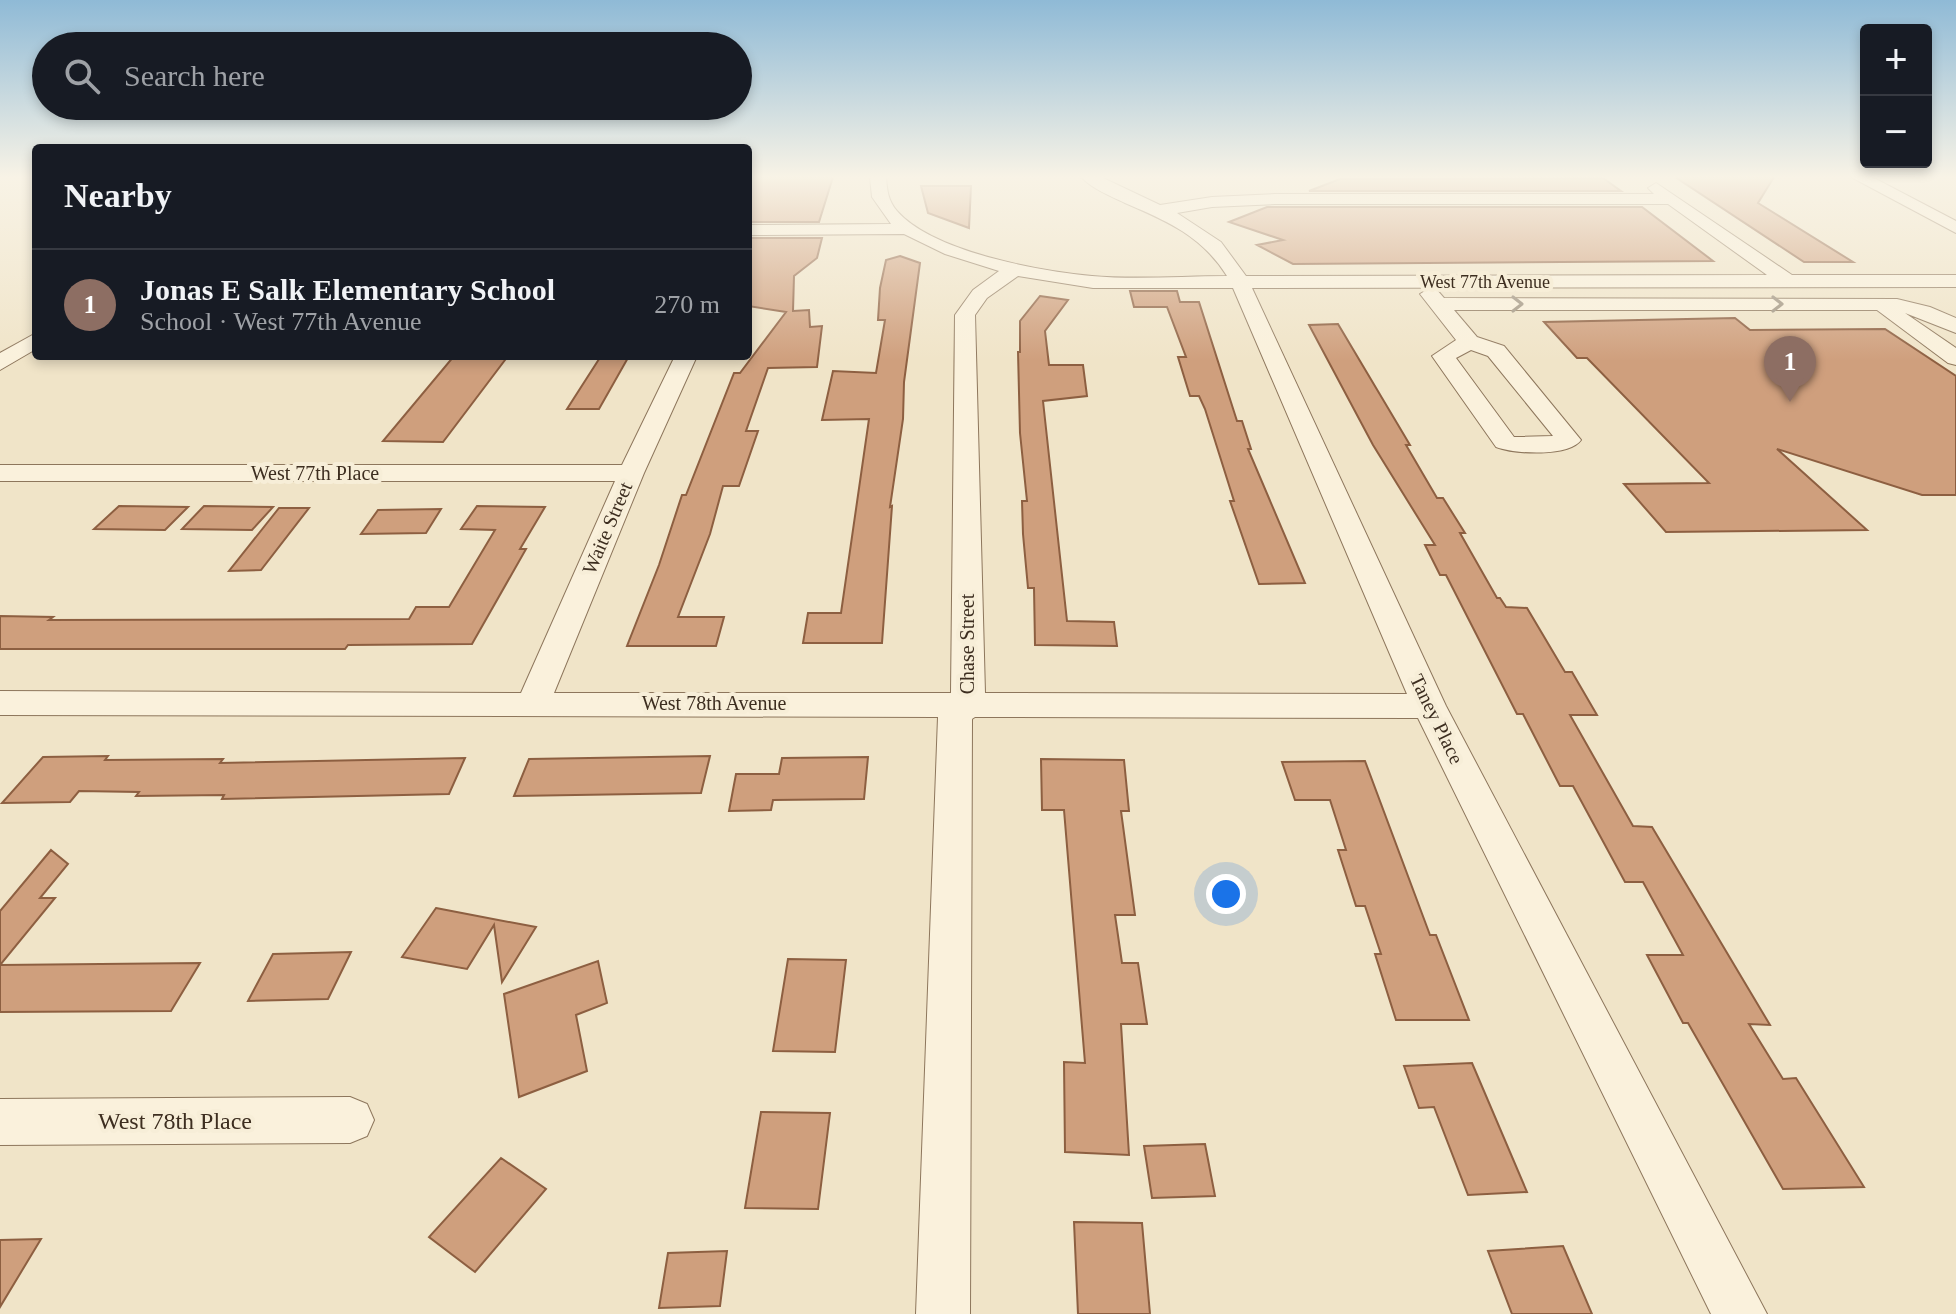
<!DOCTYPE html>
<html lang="en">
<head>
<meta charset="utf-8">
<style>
	body { margin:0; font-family:Georgia,serif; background:#242831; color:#f1f3f6 }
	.controls { position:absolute; right:24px; top:24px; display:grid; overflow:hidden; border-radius:8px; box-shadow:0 4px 12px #0003 }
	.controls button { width:72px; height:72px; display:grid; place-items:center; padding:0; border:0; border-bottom:2px solid #363941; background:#171b24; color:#f1f3f6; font:40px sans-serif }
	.you { position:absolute; left:1226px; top:894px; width:28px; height:28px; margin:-20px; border:6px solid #fff; border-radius:50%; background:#1a73e8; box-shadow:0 0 0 12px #1a73e833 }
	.badge { display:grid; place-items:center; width:52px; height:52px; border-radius:50%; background:#db2777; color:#fff; font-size:26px; font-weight:700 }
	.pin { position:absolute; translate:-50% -66px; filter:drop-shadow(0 2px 4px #0008) }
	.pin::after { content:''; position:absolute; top:42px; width:28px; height:24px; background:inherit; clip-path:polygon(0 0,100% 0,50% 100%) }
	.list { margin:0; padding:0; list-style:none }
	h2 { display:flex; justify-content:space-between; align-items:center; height:104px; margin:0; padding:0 32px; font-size:34px }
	h2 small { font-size:26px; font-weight:400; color:#9ea1a6 }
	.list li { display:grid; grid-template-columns:52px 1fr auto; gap:24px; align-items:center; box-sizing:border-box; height:112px; padding:0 32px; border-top:2px solid #363941 }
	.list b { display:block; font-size:30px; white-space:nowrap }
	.list p { margin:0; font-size:26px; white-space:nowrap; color:#9ea1a6 }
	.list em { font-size:26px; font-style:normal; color:#9ea1a6 }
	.icon { flex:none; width:44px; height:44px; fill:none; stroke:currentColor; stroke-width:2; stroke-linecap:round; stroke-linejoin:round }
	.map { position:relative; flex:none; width:1956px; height:1314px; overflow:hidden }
	.search { position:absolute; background:#171b24; box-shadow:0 4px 12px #0003; left:32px; top:32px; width:720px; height:88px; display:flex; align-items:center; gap:20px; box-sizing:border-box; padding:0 28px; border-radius:44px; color:#9ea1a6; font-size:30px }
	.panel { position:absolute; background:#171b24; box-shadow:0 4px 12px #0003; left:32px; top:144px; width:720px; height:216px; border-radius:8px }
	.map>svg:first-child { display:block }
	.building { fill:#cf9f7d; stroke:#8d5f41; stroke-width:2 }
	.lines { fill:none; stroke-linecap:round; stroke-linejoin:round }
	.minor-casing { stroke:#8d765c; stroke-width:2 }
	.minor { fill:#faf1dc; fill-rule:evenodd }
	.oneway { stroke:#9c907e }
	.labels { text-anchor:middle; stroke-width:8; stroke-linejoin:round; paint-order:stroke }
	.far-street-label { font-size:18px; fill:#3d2e20; stroke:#f7eed8 }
	.street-label { font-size:20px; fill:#3d2e20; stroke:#f7eed8 }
	.near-street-label { font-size:24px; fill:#3d2e20; stroke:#f7eed8 }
</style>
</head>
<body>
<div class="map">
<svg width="1956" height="1314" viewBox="0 0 1956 1314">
	<rect width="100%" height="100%" fill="#f0e4c8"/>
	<path class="building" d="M748,177H833L819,222H748Z
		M1675,177H1774L1758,203L1853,262H1804Z
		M1603,178L1621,191H1309L1340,179Z
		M921,186H971L969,228L928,213Z
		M1267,207H1642L1713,261L1293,264L1257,245L1283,240L1229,222Z
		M748,238H822L817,258L794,276L793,311L809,310L810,327L822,326L817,367L768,368L746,431H758L739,486H723L710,534L678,617H724L716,646H627L659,565L682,495H686L734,373H740L786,312L748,306Z
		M900,256L920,263L904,382L903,419L890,507L892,506L882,643H803L808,613H841L869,419L822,420L833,371L876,373L885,320H878L880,288L886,260Z
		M1130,291H1177L1180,302H1199L1237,421H1242L1251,449H1248L1305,583L1259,584L1230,501H1234L1205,409L1199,396H1190L1178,357H1186L1167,307H1134Z
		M1040,296L1068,300L1045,331L1049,365H1083L1087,396L1043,401L1067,621L1114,622L1117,646L1035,645L1034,588H1028L1023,534L1022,501H1027L1020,433L1018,352H1020V321Z
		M1735,318L1750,330L1885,329L1956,376V495H1922L1777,449L1867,530L1666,532L1624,484L1709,483L1587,358H1577L1544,322Z
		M1338,324L1410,445H1406L1437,498H1443L1465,533H1460L1497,598H1500L1506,607L1527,608L1565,672H1572L1597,715H1570L1633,826L1652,827L1770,1025L1749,1024L1783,1079L1796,1078L1864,1187L1783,1189L1688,1023H1683L1647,955H1683L1643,882H1625L1573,786H1560L1523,714H1517L1446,575H1440L1425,545H1435L1373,445L1309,325Z
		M454,356H508L443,442L383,441Z
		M601,356H629L599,409H567Z
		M119,506L188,507L165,530L94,529Z
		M204,506L273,507L252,530L182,529Z
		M477,506L545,507L520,549H526L472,644L348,645L345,649H0V616L53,617L49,620L409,619L416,607H449L495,530L461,529Z
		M279,508H309L261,570L229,571Z
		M441,509L426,533L361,534L378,510Z
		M108,756L105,760L223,759L220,763L465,758L449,794L222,799L224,795L136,796L139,792L79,791L70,802L2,803L43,757Z
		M710,756L701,793L514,796L529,759Z
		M868,757L864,799L773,800L771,810L729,811L736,774H779L782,758Z
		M1041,759L1124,760L1129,811H1121L1135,915H1115L1122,963H1138L1147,1024H1121L1129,1155L1065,1152L1064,1062L1085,1063L1064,810H1042Z
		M1365,761L1430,935H1436L1469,1020H1396L1375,954H1381L1365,906H1356L1338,850H1346L1330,800H1295L1282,762Z
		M51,850L68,864L40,898H55L0,965L200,963L171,1011L0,1012V911Z
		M436,908L493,919L536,927L502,982L494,925L467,969L402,957Z
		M351,952L328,999L248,1001L273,954Z
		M788,959L846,960L835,1052L773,1051Z
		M598,961L607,1003L576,1015L587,1071L519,1097L504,994Z
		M1472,1063L1527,1192L1468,1195L1434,1107L1419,1108L1404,1066Z
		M761,1112L830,1113L818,1209L745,1208Z
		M1205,1144L1215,1196L1152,1198L1144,1146Z
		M501,1158L546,1189L475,1272L429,1237Z
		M1074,1222L1142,1223L1150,1314H1078Z
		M41,1239L0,1307V1240Z
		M1563,1246L1592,1314H1512L1488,1251Z
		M727,1251L720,1306L659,1308L668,1253Z"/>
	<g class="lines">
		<g class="minor-casing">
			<path id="minor" d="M870,177H886C887,190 888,201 897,211C933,252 1039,271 1092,276C1136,280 1182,276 1227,276C1202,236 1167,221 1125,203C1110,196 1093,189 1081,177H1101L1160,205L1212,197L1275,194H1654L1648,188L1656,183L1792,275H1956V287L1252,288L1446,706L1767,1314H1711L1418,718L975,717L972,719L970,1314H916L938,717L0,715V691L521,693L615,481H0V465H622L675,356H697L644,473L554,693H951L955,315L973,290L999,271L945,254L904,234L748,235V225L891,224L872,197ZM1275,204H1668L1767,275L1246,276L1221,242L1177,213L1212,207ZM1018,276L1093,288H1233L1407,694L985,693L975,315L987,298Z
				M1851,177H1872L1956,221V233Z
				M1430,288L1437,290L1444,298L1897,299L1930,307L1956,318V333L1905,313L1956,348V365L1948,363L1877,310H1454L1477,337L1504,346L1581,440C1569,457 1515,454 1496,447L1432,356L1456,340L1420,294ZM1471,350L1488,356L1553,436L1514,437L1456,358Z
				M36,333V349L0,370V353Z
				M350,1097L367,1104L374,1120L367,1136L350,1143L0,1145V1099Z"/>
		</g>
		<use href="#minor" class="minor"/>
	</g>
	<defs><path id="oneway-chevron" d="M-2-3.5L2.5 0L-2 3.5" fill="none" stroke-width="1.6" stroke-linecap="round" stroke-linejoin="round" transform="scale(2)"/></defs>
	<g class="oneway">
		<use href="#oneway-chevron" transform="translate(1517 304)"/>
		<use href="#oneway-chevron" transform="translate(1777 304)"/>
	</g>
	<linearGradient id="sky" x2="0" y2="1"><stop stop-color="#8fbad6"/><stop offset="0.49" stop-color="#f8f3e6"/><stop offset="1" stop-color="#f8f3e6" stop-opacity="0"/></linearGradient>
	<rect width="1956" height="361" fill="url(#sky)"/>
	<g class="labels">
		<g class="far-street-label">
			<text x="1485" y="288">West 77th Avenue</text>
		</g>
		<g class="street-label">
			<text x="315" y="480">West 77th Place</text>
			<text transform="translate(607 528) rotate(-67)" y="7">Waite Street</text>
			<text transform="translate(967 644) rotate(-90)" y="7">Chase Street</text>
			<text x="714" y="710">West 78th Avenue</text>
			<text transform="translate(1437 719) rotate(64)" y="7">Taney Place</text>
		</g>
		<g class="near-street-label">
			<text x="175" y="1129">West 78th Place</text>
		</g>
	</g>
</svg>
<div class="controls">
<button>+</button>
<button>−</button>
</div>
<div class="you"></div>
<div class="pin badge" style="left:1790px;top:402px;background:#8d6e63">1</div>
<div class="search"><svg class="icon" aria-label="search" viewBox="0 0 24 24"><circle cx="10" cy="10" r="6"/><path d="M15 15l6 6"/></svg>Search here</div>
<section class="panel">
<h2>Nearby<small></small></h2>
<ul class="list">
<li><span class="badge" style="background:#8d6e63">1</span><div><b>Jonas E Salk Elementary School</b><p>School · West 77th Avenue</p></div><em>270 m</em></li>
</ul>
</section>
</div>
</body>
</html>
